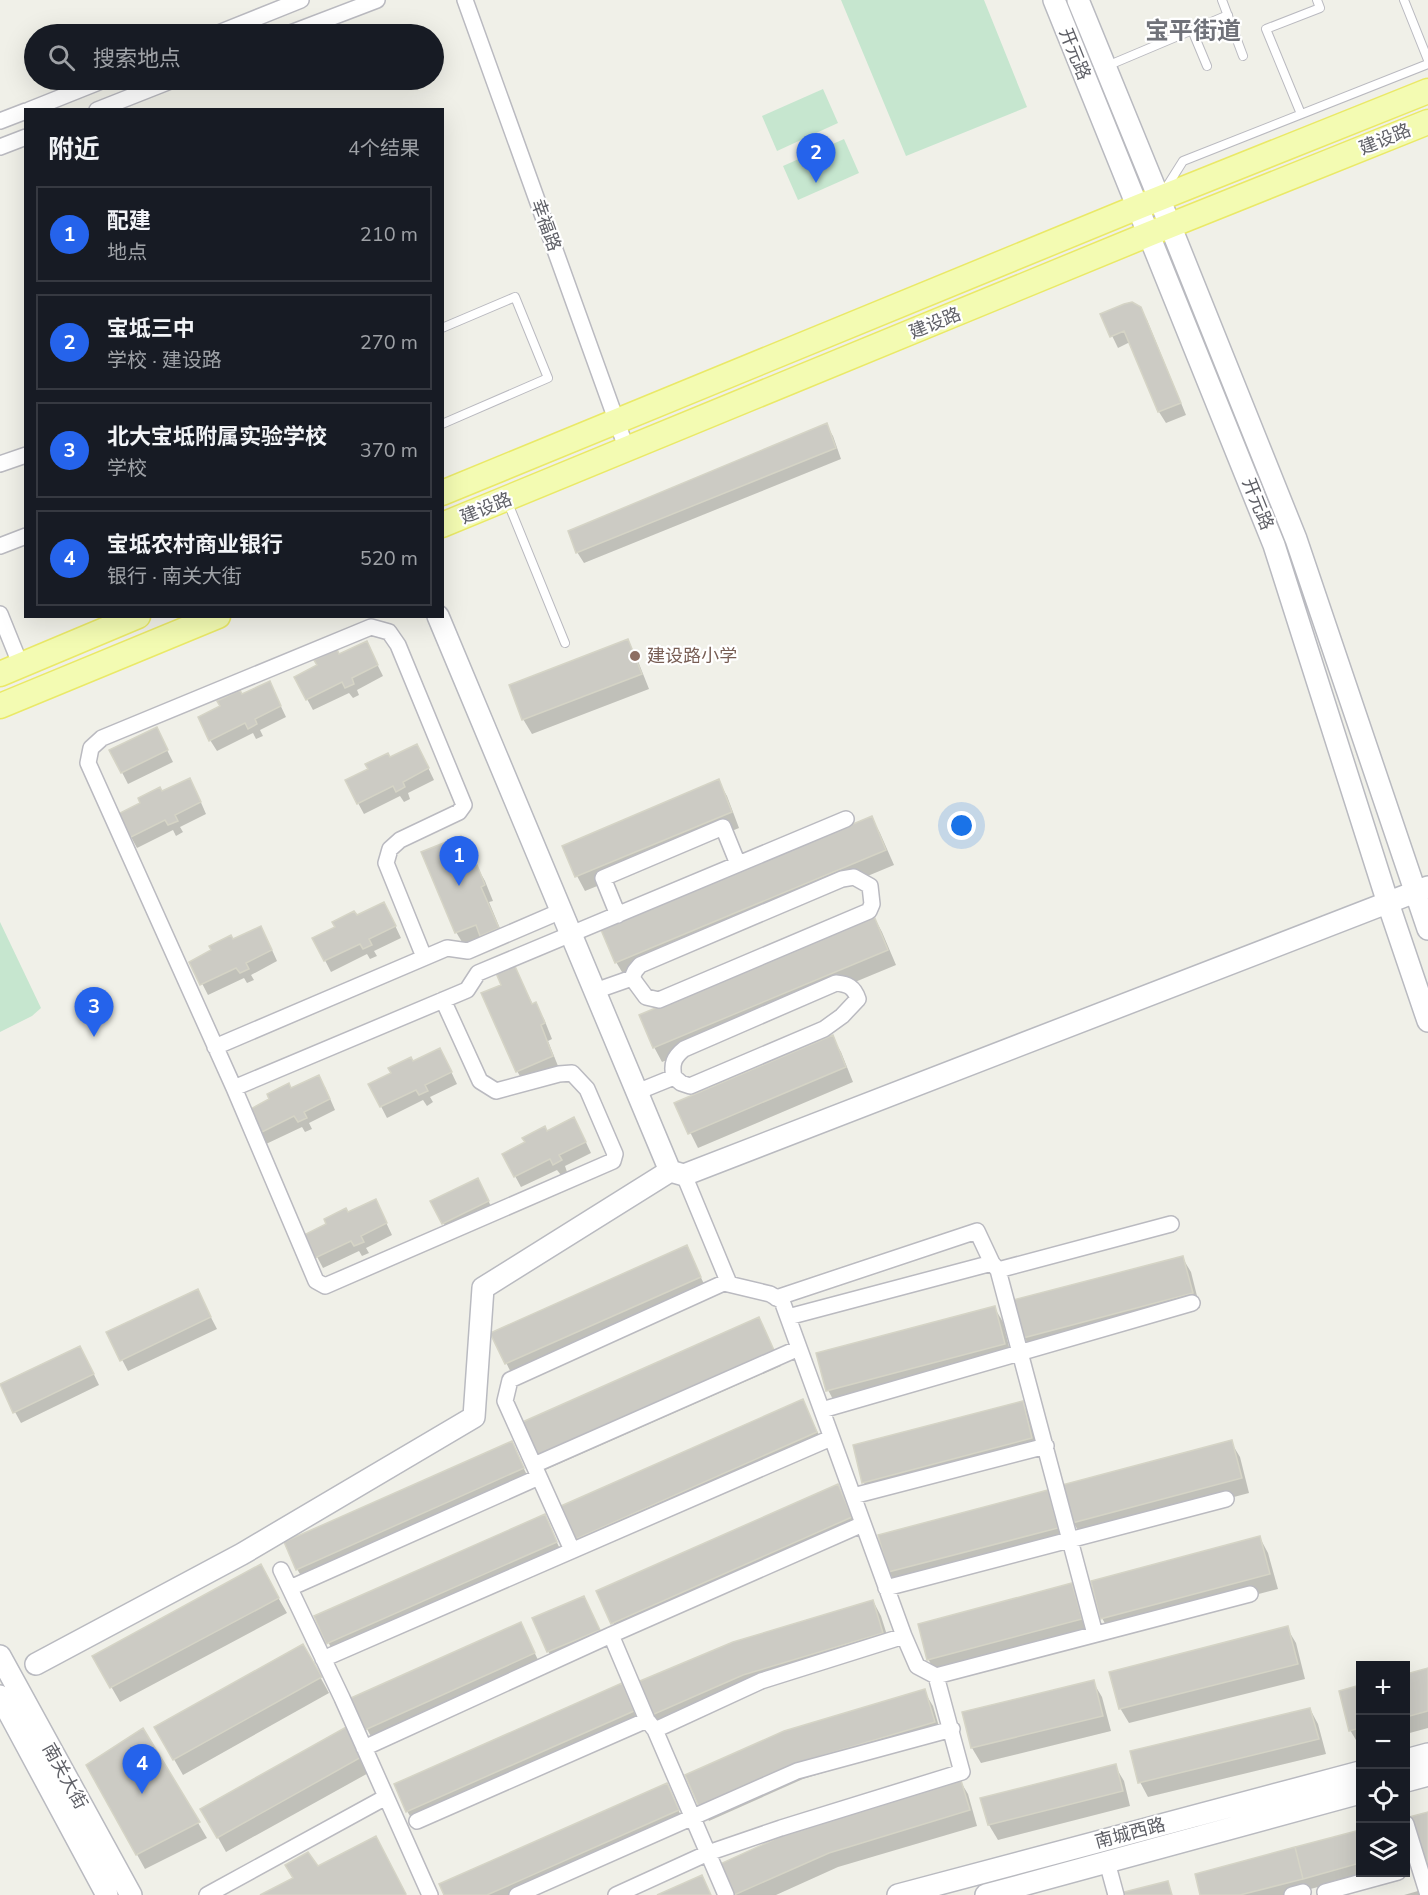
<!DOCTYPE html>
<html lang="zh">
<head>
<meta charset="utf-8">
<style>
	body { margin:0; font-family:"Nunito Sans","Noto Sans SC",sans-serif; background:#242831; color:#f1f3f6 }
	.controls { position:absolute; right:18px; bottom:18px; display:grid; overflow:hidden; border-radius:0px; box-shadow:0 6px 24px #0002 }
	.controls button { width:54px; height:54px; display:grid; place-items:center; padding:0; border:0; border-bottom:2px solid #363941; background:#171b24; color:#f1f3f6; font:30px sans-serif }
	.you { position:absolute; left:962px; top:826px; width:21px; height:21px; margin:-15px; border:4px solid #fff; border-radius:50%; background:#1a73e8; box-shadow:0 0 0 9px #1a73e833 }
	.badge { display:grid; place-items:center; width:39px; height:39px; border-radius:50%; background:#2563eb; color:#fff; font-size:20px; font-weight:700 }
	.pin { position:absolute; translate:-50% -50px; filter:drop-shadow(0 2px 3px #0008) }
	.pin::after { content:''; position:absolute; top:32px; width:21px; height:18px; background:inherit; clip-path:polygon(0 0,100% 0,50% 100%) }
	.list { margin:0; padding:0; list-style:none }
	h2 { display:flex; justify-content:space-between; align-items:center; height:78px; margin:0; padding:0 24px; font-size:26px }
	h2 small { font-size:20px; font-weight:400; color:#9ea1a6 }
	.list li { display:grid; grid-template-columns:39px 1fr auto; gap:18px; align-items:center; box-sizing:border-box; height:96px; margin:0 12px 12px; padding:0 12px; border:2px solid #363941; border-radius:0px }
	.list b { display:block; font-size:22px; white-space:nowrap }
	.list p { margin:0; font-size:20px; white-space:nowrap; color:#9ea1a6 }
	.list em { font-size:20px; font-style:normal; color:#9ea1a6 }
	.icon { flex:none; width:33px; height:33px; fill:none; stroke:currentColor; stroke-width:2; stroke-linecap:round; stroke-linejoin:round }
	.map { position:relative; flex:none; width:1428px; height:1895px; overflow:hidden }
	.search { position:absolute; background:#171b24; box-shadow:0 6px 24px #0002; left:24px; top:24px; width:420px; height:66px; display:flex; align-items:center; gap:15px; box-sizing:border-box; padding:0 21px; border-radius:33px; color:#9ea1a6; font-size:22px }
	.panel { position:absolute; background:#171b24; box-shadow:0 6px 24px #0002; left:24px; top:108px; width:420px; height:510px; border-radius:0px }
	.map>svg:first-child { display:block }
	.green { fill:#c6e6cf }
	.shadow { fill:#0003 }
	.building { fill:#cccbc4; stroke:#d5d4c6; stroke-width:1.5 }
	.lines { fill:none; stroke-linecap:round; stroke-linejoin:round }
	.lane-casing { stroke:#babac0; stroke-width:10 }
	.street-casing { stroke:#babac0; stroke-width:18 }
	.secondary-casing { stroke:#b9bac0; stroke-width:24 }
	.primary-casing { stroke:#eae967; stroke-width:27 }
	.lane { stroke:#fff; stroke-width:8 }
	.street { stroke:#fff; stroke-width:15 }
	.secondary { stroke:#fff; stroke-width:21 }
	.primary { stroke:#f3fbb2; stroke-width:24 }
	.education-dot { fill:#8d6e63; stroke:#fff; stroke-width:2 }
	.labels { text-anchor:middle; stroke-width:4.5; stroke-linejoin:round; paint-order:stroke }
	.street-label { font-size:18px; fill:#5f6067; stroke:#fff }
	.education-label { font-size:18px; fill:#785e54; stroke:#fff; text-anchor:start }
	.district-label { font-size:24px; font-weight:bold; fill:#707279; stroke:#fff }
</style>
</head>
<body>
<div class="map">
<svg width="1428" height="1895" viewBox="0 0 1428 1895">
	<rect width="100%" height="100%" fill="#f0f0e8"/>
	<path class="green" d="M841,0H984L1027,107L906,156Z
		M823,89L838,123L777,151L762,116Z
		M844,139L859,173L798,200L783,166Z
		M0,922L41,1008L32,1016L0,1032Z"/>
	<path class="shadow" d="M1140,308L1147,320L1186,415L1166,423L1159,412L1130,342L1118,348L1102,315Z
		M826,425L833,436L841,459L584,563L577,552Z
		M628,641L636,656L649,689L532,734L523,719Z
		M372,654L383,676L357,690L359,695L353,698L349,693L313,710L307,699L339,656Z
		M275,694L286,717L260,730L263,736L256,739L253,733L217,751L210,740L242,696Z
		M162,740L173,762L128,784L111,751Z
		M423,757L434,780L408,793L410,799L404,802L400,796L364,814L358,803L370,769L389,759Z
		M718,781L727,796L739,828L585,891L577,876L564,846Z
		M196,791L206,814L180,827L183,832L176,836L173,830L137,848L131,837L162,793Z
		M872,818L880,833L894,865L625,977L616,962Z
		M460,838L475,867H477L485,881L493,901L489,902L506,943L490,950L484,940L465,947L456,932Z
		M390,915L401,938L374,951L377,956L370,959L367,954L331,972L314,939L356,917Z
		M874,917L882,932L896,965L662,1062L654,1047Z
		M267,939L277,961L251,975L254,980L247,983L244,978L208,995L191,962L233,941Z
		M514,966L533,1005L536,1004L544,1019L552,1039L548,1041L560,1071L526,1086L517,1071L503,986Z
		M832,1037L841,1052L853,1082L698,1148L676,1104Z
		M446,1061L457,1084L430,1097L433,1102L427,1106L423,1100L387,1118L370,1085L412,1063Z
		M325,1087L335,1110L309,1123L312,1129L305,1132L302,1127L266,1144L260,1133L291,1090Z
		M580,1130L591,1153L565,1166L567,1172L561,1175L557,1170L521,1187L515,1176L546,1132Z
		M484,1191L494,1213L450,1235L432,1202Z
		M381,1212L392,1235L366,1248L369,1253L362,1256L359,1251L323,1268L306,1236L348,1214Z
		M686,1247L708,1292L514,1379L492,1333Z
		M1182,1257L1191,1272L1200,1308L1033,1352L1024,1337Z
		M203,1302L217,1329L128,1371L108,1333Z
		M994,1307L1003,1322L1012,1359L836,1405L828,1390Z
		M759,1319L781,1366L543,1471L534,1457Z
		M86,1358L99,1385L21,1423L15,1412Z
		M802,1401L825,1447L586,1553L577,1538Z
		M1022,1402L1030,1417L1040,1453L872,1498L864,1483L855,1447Z
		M1231,1442L1240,1457L1249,1493L1082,1537L1073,1522Z
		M511,1443L531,1483L306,1584L297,1569Z
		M837,1486L860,1533L621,1638L598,1592Z
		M1047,1492L1056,1507L1065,1543L898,1587L889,1572L880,1536Z
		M544,1516L564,1557L336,1658L316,1617Z
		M1260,1538L1268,1553L1278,1589L1110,1633L1102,1618Z
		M260,1566L287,1613L120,1702L94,1657Z
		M1072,1585L1080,1600L1089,1634L937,1674L928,1659Z
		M873,1601L881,1616L891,1648L751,1690L662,1729L653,1714Z
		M590,1609L605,1641L555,1662L548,1651Z
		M520,1623L542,1668L375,1744L367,1729Z
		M1287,1628L1296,1643L1305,1679L1129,1723L1120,1708Z
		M303,1646L329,1693L183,1775L156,1728Z
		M1428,1670V1728L1406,1734V1676Z
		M1093,1682L1102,1697L1111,1731L981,1763L972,1748L964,1713Z
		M621,1685L641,1726L416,1826L407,1811Z
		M1360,1687V1745H1359L1350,1730L1341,1692Z
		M924,1691L933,1706L942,1737L803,1779L709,1821L700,1806Z
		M1310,1709L1318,1724L1326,1754L1148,1797L1140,1782Z
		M348,1728L372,1771L226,1852L202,1809Z
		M143,1730L207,1838L145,1869L88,1766Z
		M1115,1766L1124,1781L1130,1806L998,1840L989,1825Z
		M959,1779L968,1794L977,1826L838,1867L776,1895H735L722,1864Z
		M666,1784L686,1826L530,1895H445Z
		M1360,1832V1872H1374L1288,1895H1202L1295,1848Z
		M1406,1852L1409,1863L1406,1864Z
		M1418,1891L1420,1895H1404Z"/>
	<path class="building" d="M1132,302L1141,307L1181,403L1158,412L1124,331L1110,337L1100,314L1124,304Z
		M827,423L836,448L576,553L568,531Z
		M628,639L642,674L522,720L509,685Z
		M367,641L378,665L352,678L354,684L345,688L342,682L306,700L294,677L317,665L314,660L337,649L339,654Z
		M270,681L281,706L255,719L257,724L248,729L245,723L209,741L198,717L220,706L217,701L240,690L242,694Z
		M157,727L168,750L121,773L109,750Z
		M417,744L429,768L403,782L405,787L396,792L393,786L357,804L345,780L368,769L365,764L388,753L390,757Z
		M190,778L201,802L175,815L178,821L168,825L165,820L129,838L118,814L140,803L138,798L160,787L162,791Z
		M719,779L732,812L575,877L562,846Z
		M872,816L886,850L615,963L601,930Z
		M461,836L473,867L477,865L485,885L481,887L499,928L480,936L476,925L455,933L421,852Z
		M384,902L396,926L369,939L372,945L363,949L360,944L324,961L312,938L335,927L332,922L354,911L357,915Z
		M874,916L888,950L653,1048L639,1015Z
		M261,926L272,950L246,963L249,969L240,973L236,968L200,985L189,962L211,950L209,946L231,935L233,939Z
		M514,964L532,1004L536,1002L545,1023L541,1025L553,1056L516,1072L481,993L501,985L496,973Z
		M833,1035L846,1067L688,1134L674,1103Z
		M440,1048L452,1072L425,1085L428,1091L419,1095L416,1090L380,1107L368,1084L391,1073L388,1068L411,1057L413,1061Z
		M319,1075L330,1099L304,1112L307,1118L298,1122L294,1116L258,1134L247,1111L269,1099L267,1094L289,1083L291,1088Z
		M574,1117L586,1142L559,1155L562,1160L553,1165L550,1159L514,1177L502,1154L525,1142L522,1138L545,1126L547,1131Z
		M478,1178L489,1201L442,1224L430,1201Z
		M376,1199L387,1223L361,1236L364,1242L354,1246L351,1241L315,1258L304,1235L326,1224L324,1219L346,1208L348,1212Z
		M687,1245L701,1277L505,1364L490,1333Z
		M1183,1256L1193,1293L1023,1338L1013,1300Z
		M198,1289L211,1317L120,1361L106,1332Z
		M995,1306L1005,1344L826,1391L816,1353Z
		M759,1317L774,1350L533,1457L518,1424Z
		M80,1346L94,1374L13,1413L0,1384Z
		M803,1399L817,1432L576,1539L561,1506Z
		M1023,1401L1032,1438L862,1483L853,1445Z
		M1232,1440L1242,1478L1072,1523L1062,1485Z
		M512,1441L524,1468L296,1570L284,1542Z
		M838,1484L852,1517L611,1624L596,1591Z
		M1048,1490L1058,1528L888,1572L878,1535Z
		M545,1514L557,1542L326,1644L314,1616Z
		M1260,1536L1270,1574L1100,1619L1091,1581Z
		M261,1564L279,1598L110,1688L92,1656Z
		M1072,1583L1082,1619L927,1660L918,1624Z
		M584,1596L600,1630L547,1652L532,1618Z
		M873,1600L883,1633L743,1675L652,1715L640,1681L733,1642Z
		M521,1622L535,1653L365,1730L351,1698Z
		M1288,1626L1298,1664L1119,1709L1109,1672Z
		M303,1644L322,1677L173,1760L154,1727Z
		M1428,1668V1711L1406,1717V1674Z
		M1094,1680L1103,1716L971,1748L962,1712Z
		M622,1683L634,1711L406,1812L394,1784Z
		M1360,1685V1728L1349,1731L1339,1691Z
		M925,1689L935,1722L794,1764L699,1807L685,1775L784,1731Z
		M1310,1708L1319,1739L1138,1783L1130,1751Z
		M348,1726L365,1755L217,1838L200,1809Z
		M143,1728L200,1822L136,1855L86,1765Z
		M1116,1764L1123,1791L988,1825L980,1798Z
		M960,1777L970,1810L829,1853L734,1895L720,1864L819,1819Z
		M667,1783L679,1810L487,1895H444L439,1884Z
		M1428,1812V1879L1409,1817Z
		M1360,1830V1863L1303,1879L1295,1847Z
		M376,1836L406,1894L405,1895H260L293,1878L285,1865L308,1852L318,1866Z
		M1295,1847L1303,1879L1240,1895H1200L1195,1874Z
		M702,1875L711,1895H657Z
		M1168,1881L1172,1895H1125L1124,1892Z"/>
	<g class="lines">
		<g class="lane-casing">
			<path id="lane" d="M1222,0L1243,56
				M1404,0L1428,60
				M1192,30L1207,66
				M1107,66L1228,15
				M1301,114L1266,29L1320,8L1317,0
				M1166,188L1183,161L1428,64
				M442,328L515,297L548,378L442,424
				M508,503L565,643"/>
		</g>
		<g class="street-casing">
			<path id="street" d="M465,0L627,450
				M216,34L301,0
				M288,34L377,0
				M29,110L104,80
				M97,110L173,80
				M0,121L26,111
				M0,147L26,137
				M0,464L26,455
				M0,546L26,536
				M0,614L21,666
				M618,915L603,878L723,827L738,864
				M424,957L386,863L390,849L400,840L459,812L464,805L398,645L389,632L371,627L102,738L91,748L88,763L234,1088L316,1281L325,1286L613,1161L615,1154L587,1089L572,1073L559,1074L496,1091L480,1081L443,1000
				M595,991L632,978L646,997L659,1000L869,911L872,904L870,886L854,877L842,879L640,965L635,971L632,978
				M215,1047L447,948L468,951L561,911
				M234,1088L467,990L478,973L846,819
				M637,1092L674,1077L681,1083L690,1086L824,1029L842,1016L858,999C854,987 848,984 836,983L684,1049C674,1057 671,1064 674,1077
				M998,1270L1171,1224
				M724,1283L770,1294L782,1301L904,1636L917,1666L936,1676L1250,1594
				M776,1298L977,1231L992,1263L998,1270L1095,1634
				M788,1317L992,1263
				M822,1410L1192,1303
				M534,1465L799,1348
				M853,1496L1046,1446
				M572,1550L505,1401L510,1380L728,1281L684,1175
				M281,1570L342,1698L430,1895
				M290,1588L539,1477
				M886,1588L1226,1499
				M611,1635L647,1720L655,1730L726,1895
				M323,1659L831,1438
				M655,1730L761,1681L904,1636
				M364,1748L611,1635L863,1524
				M417,1821L647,1720
				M1406,1824L1428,1895
				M1107,1862L1116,1895
				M1325,1892L1398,1872
				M207,1895L386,1797
				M517,1895L797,1771L952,1729
				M616,1895L708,1853L781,1828L962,1772L936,1676
				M1292,1895L1303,1892"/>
		</g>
		<g class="secondary-casing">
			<path id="secondary" d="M1054,0L1274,545L1388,903L1428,1021
				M1078,0L1170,225L1296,539L1428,929
				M438,616L670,1171
				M0,1656L131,1895
				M36,1664L242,1554L474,1417L483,1288L670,1171L684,1175L1428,887
				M0,1696L107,1895
				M1406,1760L1428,1754
				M1406,1781L1428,1775
				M898,1895L1360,1772
				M986,1895L1360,1793"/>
		</g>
		<g class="primary-casing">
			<path id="primary" d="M442,493L1138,207L1428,91
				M442,525L1149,234L1428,122
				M0,674L138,616
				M0,706L218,616"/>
		</g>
		<use href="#lane" class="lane"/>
		<use href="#street" class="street"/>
		<use href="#secondary" class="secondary"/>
		<use href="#primary" class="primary"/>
	</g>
	<circle class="education-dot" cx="635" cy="656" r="6"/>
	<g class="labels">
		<g class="street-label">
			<text transform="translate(1075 54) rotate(68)" y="6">开元路</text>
			<text transform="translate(1385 139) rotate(-22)" y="6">建设路</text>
			<text transform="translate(546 225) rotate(70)" y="6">幸福路</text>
			<text transform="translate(935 323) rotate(-22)" y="6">建设路</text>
			<text transform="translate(1258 504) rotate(68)" y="6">开元路</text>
			<text transform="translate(486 508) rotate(-22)" y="6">建设路</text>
			<text transform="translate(65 1776) rotate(61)" y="6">南关大街</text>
			<text transform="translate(1130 1833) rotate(-15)" y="6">南城西路</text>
		</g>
		<g class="education-label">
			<text x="647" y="662">建设路小学</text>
		</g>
		<g class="district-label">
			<text x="1193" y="39">宝平街道</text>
		</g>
	</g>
</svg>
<div class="controls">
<button>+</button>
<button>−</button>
<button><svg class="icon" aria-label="locate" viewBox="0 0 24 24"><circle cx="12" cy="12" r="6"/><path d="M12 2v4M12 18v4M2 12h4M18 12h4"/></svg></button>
<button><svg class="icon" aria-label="layers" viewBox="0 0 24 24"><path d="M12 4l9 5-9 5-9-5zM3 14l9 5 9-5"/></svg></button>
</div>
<div class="you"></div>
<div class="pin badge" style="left:459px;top:886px">1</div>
<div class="pin badge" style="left:816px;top:183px">2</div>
<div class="pin badge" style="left:94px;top:1037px">3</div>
<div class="pin badge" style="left:142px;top:1794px">4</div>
<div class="search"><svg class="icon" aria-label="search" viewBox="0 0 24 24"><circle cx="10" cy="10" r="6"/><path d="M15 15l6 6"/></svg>搜索地点</div>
<section class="panel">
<h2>附近<small>4个结果</small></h2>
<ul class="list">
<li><span class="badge">1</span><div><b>配建</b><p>地点</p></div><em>210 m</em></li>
<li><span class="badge">2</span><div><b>宝坻三中</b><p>学校 · 建设路</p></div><em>270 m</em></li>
<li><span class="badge">3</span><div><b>北大宝坻附属实验学校</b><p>学校</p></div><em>370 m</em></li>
<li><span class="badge">4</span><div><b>宝坻农村商业银行</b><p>银行 · 南关大街</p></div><em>520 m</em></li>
</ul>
</section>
</div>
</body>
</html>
